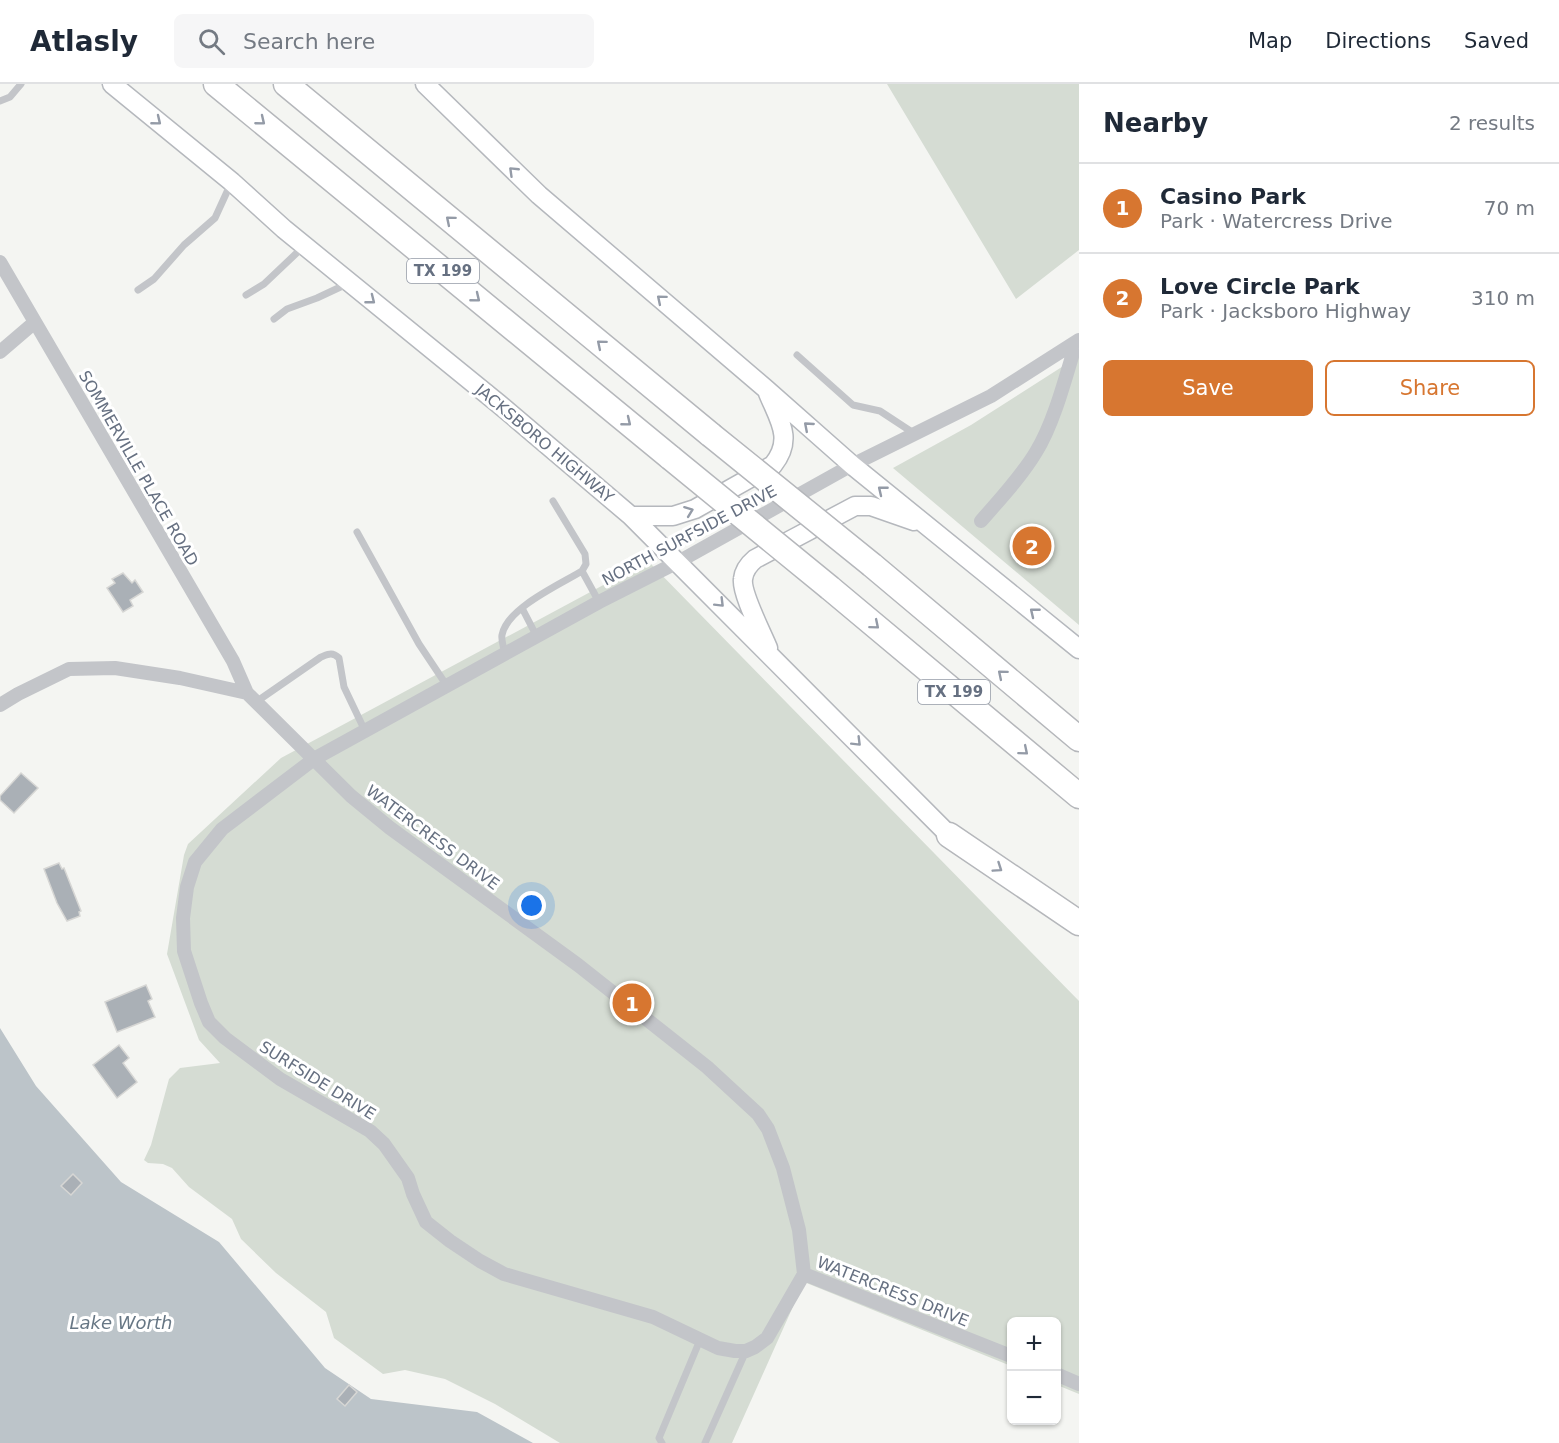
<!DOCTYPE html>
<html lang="en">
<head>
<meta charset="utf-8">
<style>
	body { margin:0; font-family:"DejaVu Sans",sans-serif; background:#f6f6f7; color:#1f2937 }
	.controls { position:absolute; right:18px; bottom:18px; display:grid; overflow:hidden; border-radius:9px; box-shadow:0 2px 4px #0004 }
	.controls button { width:54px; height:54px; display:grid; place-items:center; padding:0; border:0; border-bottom:2px solid #e0e1e3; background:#fff; color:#1f2937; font:30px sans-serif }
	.you { position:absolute; left:532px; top:822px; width:21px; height:21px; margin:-15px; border:4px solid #fff; border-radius:50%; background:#1a73e8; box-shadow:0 0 0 9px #1a73e833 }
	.badge { display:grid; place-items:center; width:39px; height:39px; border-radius:50%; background:#d77630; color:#fff; font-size:20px; font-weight:700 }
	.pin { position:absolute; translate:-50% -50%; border:3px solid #fff; box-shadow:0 2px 6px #0006 }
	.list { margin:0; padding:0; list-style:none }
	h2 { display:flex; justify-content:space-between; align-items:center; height:78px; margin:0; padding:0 24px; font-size:26px }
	h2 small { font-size:20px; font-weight:400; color:#747a83 }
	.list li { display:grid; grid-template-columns:39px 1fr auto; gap:18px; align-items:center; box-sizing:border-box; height:90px; padding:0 24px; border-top:2px solid #e0e1e3 }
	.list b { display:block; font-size:22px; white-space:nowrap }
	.list p { margin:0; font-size:20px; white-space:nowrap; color:#747a83 }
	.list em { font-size:20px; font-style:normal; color:#747a83 }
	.actions { display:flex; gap:12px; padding:18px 24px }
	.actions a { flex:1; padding:14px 0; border:2px solid #d77630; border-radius:9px; text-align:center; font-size:21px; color:#d77630 }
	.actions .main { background:#d77630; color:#fff }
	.icon { flex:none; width:33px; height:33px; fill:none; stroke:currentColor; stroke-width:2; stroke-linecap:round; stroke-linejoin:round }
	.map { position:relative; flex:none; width:1079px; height:1359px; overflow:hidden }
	header { display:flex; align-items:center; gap:36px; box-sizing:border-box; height:84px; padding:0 30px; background:#fff; border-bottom:2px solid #e0e1e3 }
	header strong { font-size:28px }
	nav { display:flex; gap:33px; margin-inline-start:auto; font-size:21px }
	.search { width:420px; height:54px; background:#f6f6f7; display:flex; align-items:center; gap:15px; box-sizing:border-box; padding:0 21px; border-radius:9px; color:#747a83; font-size:22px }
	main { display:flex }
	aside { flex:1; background:#fff }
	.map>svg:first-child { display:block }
	.green { fill:#d5dcd3 }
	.water { fill:#bcc4c9 }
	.building { fill:#aab0b6; stroke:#d6d6d4; stroke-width:1.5 }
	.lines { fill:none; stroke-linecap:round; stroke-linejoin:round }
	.secondary-casing { stroke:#b5b8bd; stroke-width:21 }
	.highway-casing { stroke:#b5b7bb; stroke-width:27 }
	.lane { stroke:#c3c5c9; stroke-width:7 }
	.street { stroke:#c3c5c9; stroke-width:14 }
	.secondary { stroke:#fff; stroke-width:18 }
	.highway { stroke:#fff; stroke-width:24 }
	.highway-bridge-casing { stroke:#b5b7bb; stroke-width:27; stroke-linecap:butt }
	.highway-bridge { stroke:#fff; stroke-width:24 }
	.oneway { stroke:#949ba7 }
	.labels { text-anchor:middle; stroke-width:6; stroke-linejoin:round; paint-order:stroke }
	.shield { fill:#fff; stroke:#949ba7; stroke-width:1.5 }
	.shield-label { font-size:15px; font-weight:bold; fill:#667081 }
	.street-label { font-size:16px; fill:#667081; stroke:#fff }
	.water-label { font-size:18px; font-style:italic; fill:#677785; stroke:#fff }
</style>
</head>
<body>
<header>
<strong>Atlasly</strong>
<div class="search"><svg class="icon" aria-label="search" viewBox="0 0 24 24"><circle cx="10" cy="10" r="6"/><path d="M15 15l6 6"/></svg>Search here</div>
<nav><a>Map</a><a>Directions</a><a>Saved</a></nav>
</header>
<main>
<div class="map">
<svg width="1079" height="1359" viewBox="0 0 1079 1359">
	<rect width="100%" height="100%" fill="#f4f5f2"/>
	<path class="green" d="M887,0H1079V166L1016,215Z
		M1079,272V541L893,384L971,341Z
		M648,477L1079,917V1310L1057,1301L1056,1238H1011V1282L804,1198L732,1359H560L495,1320L445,1295L405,1286L383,1290L334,1254L326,1228L276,1189L241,1155L232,1135L189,1103L172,1084L163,1080L148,1079L144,1076L151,1061L169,995L180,984L220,979L199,956L167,870L184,771L188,760L281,674Z"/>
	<path class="water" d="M0,944L36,1002L121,1098L219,1158L325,1284L371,1315L477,1328L533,1359H0Z"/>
	<path class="building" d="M123,489L132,499L135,496L143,508L130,516L133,522L123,528L107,504L115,499L112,495Z
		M21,689L38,704L14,729L0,716V712Z
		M59,779L62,785L64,784L81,827L79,828L80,832L67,837L57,819L44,785Z
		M146,901L152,915L148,917L155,933L117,948L105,918Z
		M119,961L129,974L123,979L137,998L117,1014L93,981Z
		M73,1090L82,1099L71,1111L61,1102Z
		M349,1301L357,1308L345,1322L337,1315Z"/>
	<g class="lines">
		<g class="secondary-casing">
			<path id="secondary" d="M112,0L232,98L284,145L499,320L631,432L949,751
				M425,0L539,111L766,305L852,381L1079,565
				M631,432H673L695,425L773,381C794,355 779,336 768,309
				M768,564C762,549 741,509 743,495C744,486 749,480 755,475L855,422H871L914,437"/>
		</g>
		<g class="highway-casing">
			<path id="highway" d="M216,0L671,374
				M286,0L711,351
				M872,481L1079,655
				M830,504L1079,712
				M949,751L1079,839"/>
		</g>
		<path class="lane" d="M0,17L10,13L21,0
			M138,206L154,195L184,161L215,134L231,99
			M246,211L264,200L303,163
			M274,235L287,225L317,214L349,199
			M797,271L853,321L880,327L915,350
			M357,448L419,560L447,602
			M582,487L599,518
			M522,524L537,553
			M505,570C504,564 501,557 502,551C507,524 559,501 582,487L586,480L585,470L553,417
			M256,618L321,573C329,570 332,568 339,574L344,603L365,647
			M662,1359L659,1354L700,1256
			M705,1359L746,1267"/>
		<path class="street" d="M0,178L233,577L247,609
			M0,268L35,238
			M981,437C1000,415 1021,393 1036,368C1054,339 1066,292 1076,259
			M0,621L18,610L69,585L115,584L180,594L247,609L351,712L390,744L578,881L707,983L758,1030L768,1045L783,1084L799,1146L804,1190L1011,1272
			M804,1190L767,1254L755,1263L746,1267H735L718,1264L653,1233L504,1190L480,1177L450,1157L426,1138L413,1110L408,1094L384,1060L370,1047L280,995L225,954L209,938L201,919L184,867L183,834L187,803L195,778L222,745L314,675L599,518L678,478L852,381L991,312L1079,256
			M1056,1290L1079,1300"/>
		<use href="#secondary" class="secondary"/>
		<use href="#highway" class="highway"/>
		<g class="highway-bridge-casing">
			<path id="highway-bridge" d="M711,351L872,481
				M671,374L830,504"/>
		</g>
		<use href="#highway-bridge" class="highway-bridge"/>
	</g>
	<defs><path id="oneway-chevron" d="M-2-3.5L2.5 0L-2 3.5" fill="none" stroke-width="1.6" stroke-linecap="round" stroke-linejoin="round" transform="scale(1.5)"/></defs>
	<g class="oneway">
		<use href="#oneway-chevron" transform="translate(157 37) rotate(39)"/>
		<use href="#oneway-chevron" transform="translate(261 37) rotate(39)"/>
		<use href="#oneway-chevron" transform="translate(513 87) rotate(-136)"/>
		<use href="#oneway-chevron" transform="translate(450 136) rotate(-140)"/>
		<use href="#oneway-chevron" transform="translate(476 214) rotate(39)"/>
		<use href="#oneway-chevron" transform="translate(661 215) rotate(-140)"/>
		<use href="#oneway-chevron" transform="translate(371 216) rotate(38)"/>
		<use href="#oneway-chevron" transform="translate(601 260) rotate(-140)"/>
		<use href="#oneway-chevron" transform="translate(627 338) rotate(39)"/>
		<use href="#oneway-chevron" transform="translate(808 342) rotate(-139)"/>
		<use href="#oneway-chevron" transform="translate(882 406) rotate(-141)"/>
		<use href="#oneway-chevron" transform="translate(689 427) rotate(-21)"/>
		<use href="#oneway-chevron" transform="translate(720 519) rotate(45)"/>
		<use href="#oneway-chevron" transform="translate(1034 528) rotate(-141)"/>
		<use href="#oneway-chevron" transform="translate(875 541) rotate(40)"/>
		<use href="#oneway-chevron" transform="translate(1002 590) rotate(-140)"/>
		<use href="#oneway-chevron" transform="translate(857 658) rotate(45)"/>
		<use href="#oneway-chevron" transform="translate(1024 667) rotate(40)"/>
		<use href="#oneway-chevron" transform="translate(998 784) rotate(34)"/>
	</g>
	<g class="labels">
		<g class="shield">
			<rect x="407" y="175" width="72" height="24" rx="4.5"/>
			<rect x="918" y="596" width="72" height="24" rx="4.5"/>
		</g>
		<g class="shield-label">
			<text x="443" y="192">TX 199</text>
			<text x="954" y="613">TX 199</text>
		</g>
		<g class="street-label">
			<text transform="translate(545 359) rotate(40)" y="6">JACKSBORO HIGHWAY</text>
			<text transform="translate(139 384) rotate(60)" y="6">SOMMERVILLE PLACE ROAD</text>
			<text transform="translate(689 451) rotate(-28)" y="6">NORTH SURFSIDE DRIVE</text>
			<text transform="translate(433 753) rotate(37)" y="6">WATERCRESS DRIVE</text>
			<text transform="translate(318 996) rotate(32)" y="6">SURFSIDE DRIVE</text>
			<text transform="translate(893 1207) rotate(22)" y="6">WATERCRESS DRIVE</text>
		</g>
		<g class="water-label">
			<text x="121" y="1245">Lake Worth</text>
		</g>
	</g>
</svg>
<div class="controls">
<button>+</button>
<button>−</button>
</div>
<div class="you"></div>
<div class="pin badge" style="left:632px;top:919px">1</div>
<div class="pin badge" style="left:1032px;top:462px">2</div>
</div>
<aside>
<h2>Nearby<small>2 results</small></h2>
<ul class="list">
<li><span class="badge">1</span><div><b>Casino Park</b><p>Park · Watercress Drive</p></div><em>70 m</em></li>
<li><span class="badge">2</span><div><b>Love Circle Park</b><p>Park · Jacksboro Highway</p></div><em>310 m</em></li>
</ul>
<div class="actions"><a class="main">Save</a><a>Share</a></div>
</aside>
</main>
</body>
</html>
